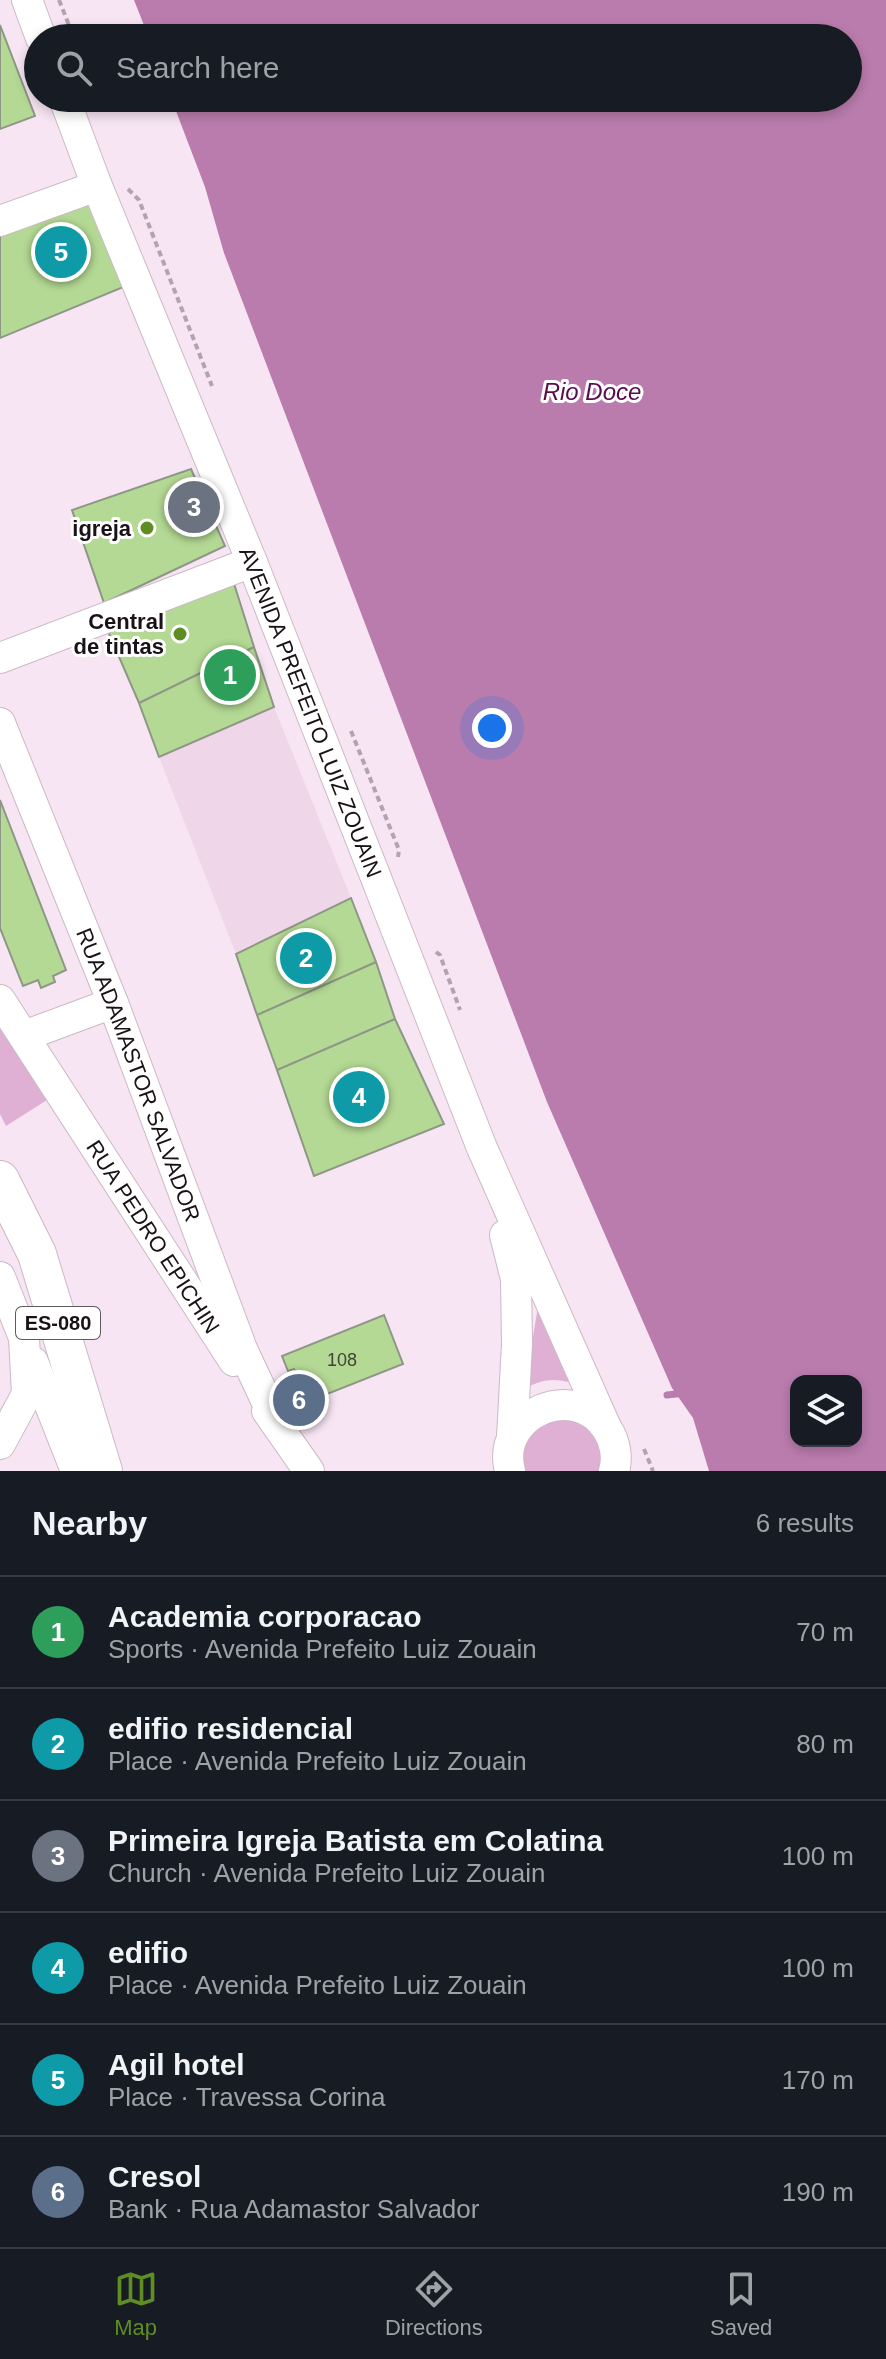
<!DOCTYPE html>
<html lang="en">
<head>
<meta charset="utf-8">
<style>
	body { margin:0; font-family:Helvetica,sans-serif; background:#20242c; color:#f1f3f6 }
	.controls { position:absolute; right:24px; bottom:24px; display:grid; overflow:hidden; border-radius:16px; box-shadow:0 4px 12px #0003 }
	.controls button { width:72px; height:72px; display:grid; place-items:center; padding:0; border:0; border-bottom:2px solid #363941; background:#171b24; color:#f1f3f6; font:40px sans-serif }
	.you { position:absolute; left:492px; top:728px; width:28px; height:28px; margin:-20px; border:6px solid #fff; border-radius:50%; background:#1a73e8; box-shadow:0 0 0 12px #1a73e833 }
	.badge { display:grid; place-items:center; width:52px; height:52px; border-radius:50%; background:#5d8d23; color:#fff; font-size:26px; font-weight:700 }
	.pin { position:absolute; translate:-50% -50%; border:4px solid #fff; box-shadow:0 2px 8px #0006 }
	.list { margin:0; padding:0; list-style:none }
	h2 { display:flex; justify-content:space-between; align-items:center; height:104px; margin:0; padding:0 32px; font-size:34px }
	h2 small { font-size:26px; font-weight:400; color:#9ea1a6 }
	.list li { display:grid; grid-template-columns:52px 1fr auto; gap:24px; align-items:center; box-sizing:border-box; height:112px; padding:0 32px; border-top:2px solid #363941 }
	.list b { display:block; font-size:30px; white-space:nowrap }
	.list p { margin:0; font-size:26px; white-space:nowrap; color:#9ea1a6 }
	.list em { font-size:26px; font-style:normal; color:#9ea1a6 }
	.icon { flex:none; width:44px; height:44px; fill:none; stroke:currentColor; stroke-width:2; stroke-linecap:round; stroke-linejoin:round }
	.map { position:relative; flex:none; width:886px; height:1471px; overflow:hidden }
	.search { position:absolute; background:#171b24; box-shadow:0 4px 12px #0003; left:24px; right:24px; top:24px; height:88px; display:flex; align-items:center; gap:20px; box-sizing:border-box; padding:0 28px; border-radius:44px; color:#9ea1a6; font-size:30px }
	.sheet { height:776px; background:#171b24 }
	nav { display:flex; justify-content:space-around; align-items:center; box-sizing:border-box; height:112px; border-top:2px solid #363941; background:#171b24; font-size:22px; color:#9ea1a6 }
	nav a { display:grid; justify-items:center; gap:4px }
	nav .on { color:#5d8d23 }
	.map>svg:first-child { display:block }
	.built { fill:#efd6e8 }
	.green { fill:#dfb0d4 }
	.water { fill:#ba7cad; fill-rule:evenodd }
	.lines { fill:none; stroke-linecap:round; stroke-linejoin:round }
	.stream { stroke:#ba7cad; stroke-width:7 }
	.building { fill:#b4d994; stroke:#8e9786; stroke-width:2 }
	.minor-casing { stroke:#cbb9c6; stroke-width:32 }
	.major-casing { stroke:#cbb9c6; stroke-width:40 }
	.path { stroke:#b2a3ae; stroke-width:4; stroke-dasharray:6 4; stroke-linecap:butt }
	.minor { stroke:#fff; stroke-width:30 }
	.major { stroke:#fff; stroke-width:38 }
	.poi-dot { fill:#5d8d23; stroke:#fff; stroke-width:3 }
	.labels { text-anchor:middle; stroke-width:6; stroke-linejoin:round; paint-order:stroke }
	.number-label { font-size:18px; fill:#404436 }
	.shield { fill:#fff; stroke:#5e5a5d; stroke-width:2 }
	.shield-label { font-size:20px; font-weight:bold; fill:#191317 }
	.poi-label { font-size:22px; font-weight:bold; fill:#191317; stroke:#fff; text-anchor:end }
	.street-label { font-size:22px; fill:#191317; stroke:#fff }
	.water-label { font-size:24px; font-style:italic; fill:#580c4e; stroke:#fff }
</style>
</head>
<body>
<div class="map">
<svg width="886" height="1471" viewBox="0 0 886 1471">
	<rect width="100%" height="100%" fill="#f7e5f3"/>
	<path class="built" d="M274,707L351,898L236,954L159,757Z"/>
	<path class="green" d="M0,1027L47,1100L6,1126L0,1114Z
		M538,1307L573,1383C553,1378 542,1379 524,1389Z
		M548,1417L583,1423C596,1438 605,1450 599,1471H520L522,1440Z"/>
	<path class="water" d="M134,0H886V1471H709L693,1418L672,1388L547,1102L224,253L205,187L171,98H848V38H149ZM796,1381H856V1441H796Z"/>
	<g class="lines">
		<path class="stream" d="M667,1395L685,1393"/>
	</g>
	<path class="building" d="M0,25L35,116L0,129Z
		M97,186L133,283L0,338V221Z
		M191,469L225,546L104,603L72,510Z
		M230,571L254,647L139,703L103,620Z
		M254,647L274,707L159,757L139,703Z
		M0,800L66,970L53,976L55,982L41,988L38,980L23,986L0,928Z
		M351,898L376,962L257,1015L236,954Z
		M376,962L395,1019L277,1070L257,1015Z
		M395,1019L444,1124L314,1176L277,1070Z
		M384,1315L403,1364L307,1402L294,1369L288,1371L282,1356Z"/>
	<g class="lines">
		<g class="minor-casing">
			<g id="minor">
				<path d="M27,0L41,38"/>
				<path id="s1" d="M64,98L97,186L252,562L482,1148L605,1425"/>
				<path d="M0,221L97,186"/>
				<path d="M0,658L252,562"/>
				<path id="s2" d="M0,723L113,1003L242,1349L278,1426"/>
				<path id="s3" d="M0,1000L234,1361"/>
				<path d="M24,1036L113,1003"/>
				<path d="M505,1235L516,1279L517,1344L512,1437"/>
				<path d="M0,1277L24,1338L27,1394L0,1444"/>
				<path d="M33,1362L76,1471"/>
				<path d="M267,1411L309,1471"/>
				<path d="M510,1471C495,1414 575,1379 607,1429C615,1441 618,1457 614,1471"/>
			</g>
		</g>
		<g class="major-casing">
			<path id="major" d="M0,1180L37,1254L103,1471"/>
		</g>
		<path class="path" d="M59,0L74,38
			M128,189L139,200L212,386
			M351,731L399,850L398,857
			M436,952L440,955L460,1010
			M644,1449L653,1471"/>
		<use href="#minor" class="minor"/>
		<use href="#major" class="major"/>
	</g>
	<g class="poi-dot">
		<circle cx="147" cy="528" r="8"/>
		<circle cx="180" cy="634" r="8"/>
	</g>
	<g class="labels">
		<g class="number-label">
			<text x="342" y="1366">108</text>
		</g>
		<rect class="shield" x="16" y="1307" width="84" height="32" rx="6"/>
		<g class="shield-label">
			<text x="58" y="1330">ES-080</text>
		</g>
		<g class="poi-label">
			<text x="131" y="536">igreja</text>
			<text x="164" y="629">Central<tspan x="164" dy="25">de tintas</tspan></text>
		</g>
		<g class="street-label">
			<text dy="8" stroke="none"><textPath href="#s1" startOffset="662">AVENIDA PREFEITO LUIZ ZOUAIN</textPath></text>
			<text dy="8" stroke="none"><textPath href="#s2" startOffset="378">RUA ADAMASTOR SALVADOR</textPath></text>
			<text dy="8" stroke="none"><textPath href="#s3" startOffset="282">RUA PEDRO EPICHIN</textPath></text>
		</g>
		<g class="water-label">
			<text x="592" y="400">Rio Doce</text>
		</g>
	</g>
</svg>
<div class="controls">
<button><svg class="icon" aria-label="layers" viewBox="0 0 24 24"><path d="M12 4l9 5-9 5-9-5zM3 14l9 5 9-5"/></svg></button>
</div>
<div class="you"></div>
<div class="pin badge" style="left:230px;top:675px;background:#2e9e5b">1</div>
<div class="pin badge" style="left:306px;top:958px;background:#0f9aa8">2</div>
<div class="pin badge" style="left:194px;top:507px;background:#6b7280">3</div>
<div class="pin badge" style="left:359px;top:1097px;background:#0f9aa8">4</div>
<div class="pin badge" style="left:61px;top:252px;background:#0f9aa8">5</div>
<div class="pin badge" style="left:299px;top:1400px;background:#5c6f8a">6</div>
<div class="search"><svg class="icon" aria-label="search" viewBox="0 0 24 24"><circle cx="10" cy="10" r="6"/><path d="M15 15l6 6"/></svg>Search here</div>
</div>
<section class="sheet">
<h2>Nearby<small>6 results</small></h2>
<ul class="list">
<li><span class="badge" style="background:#2e9e5b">1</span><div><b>Academia corporacao</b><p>Sports · Avenida Prefeito Luiz Zouain</p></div><em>70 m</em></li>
<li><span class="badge" style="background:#0f9aa8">2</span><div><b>edifio residencial</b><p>Place · Avenida Prefeito Luiz Zouain</p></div><em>80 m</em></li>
<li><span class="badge" style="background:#6b7280">3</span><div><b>Primeira Igreja Batista em Colatina</b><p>Church · Avenida Prefeito Luiz Zouain</p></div><em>100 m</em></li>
<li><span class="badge" style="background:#0f9aa8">4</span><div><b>edifio</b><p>Place · Avenida Prefeito Luiz Zouain</p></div><em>100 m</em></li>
<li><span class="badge" style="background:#0f9aa8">5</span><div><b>Agil hotel</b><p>Place · Travessa Corina</p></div><em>170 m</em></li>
<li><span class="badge" style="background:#5c6f8a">6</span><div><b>Cresol</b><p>Bank · Rua Adamastor Salvador</p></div><em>190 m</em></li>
</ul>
</section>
<nav>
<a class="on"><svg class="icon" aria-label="map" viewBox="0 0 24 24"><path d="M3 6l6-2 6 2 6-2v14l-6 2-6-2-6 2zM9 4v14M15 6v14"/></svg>Map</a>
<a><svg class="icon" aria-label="directions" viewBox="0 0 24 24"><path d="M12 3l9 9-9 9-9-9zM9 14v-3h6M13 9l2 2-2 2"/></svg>Directions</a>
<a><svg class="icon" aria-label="saved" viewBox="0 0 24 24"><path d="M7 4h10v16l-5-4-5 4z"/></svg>Saved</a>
</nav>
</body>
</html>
